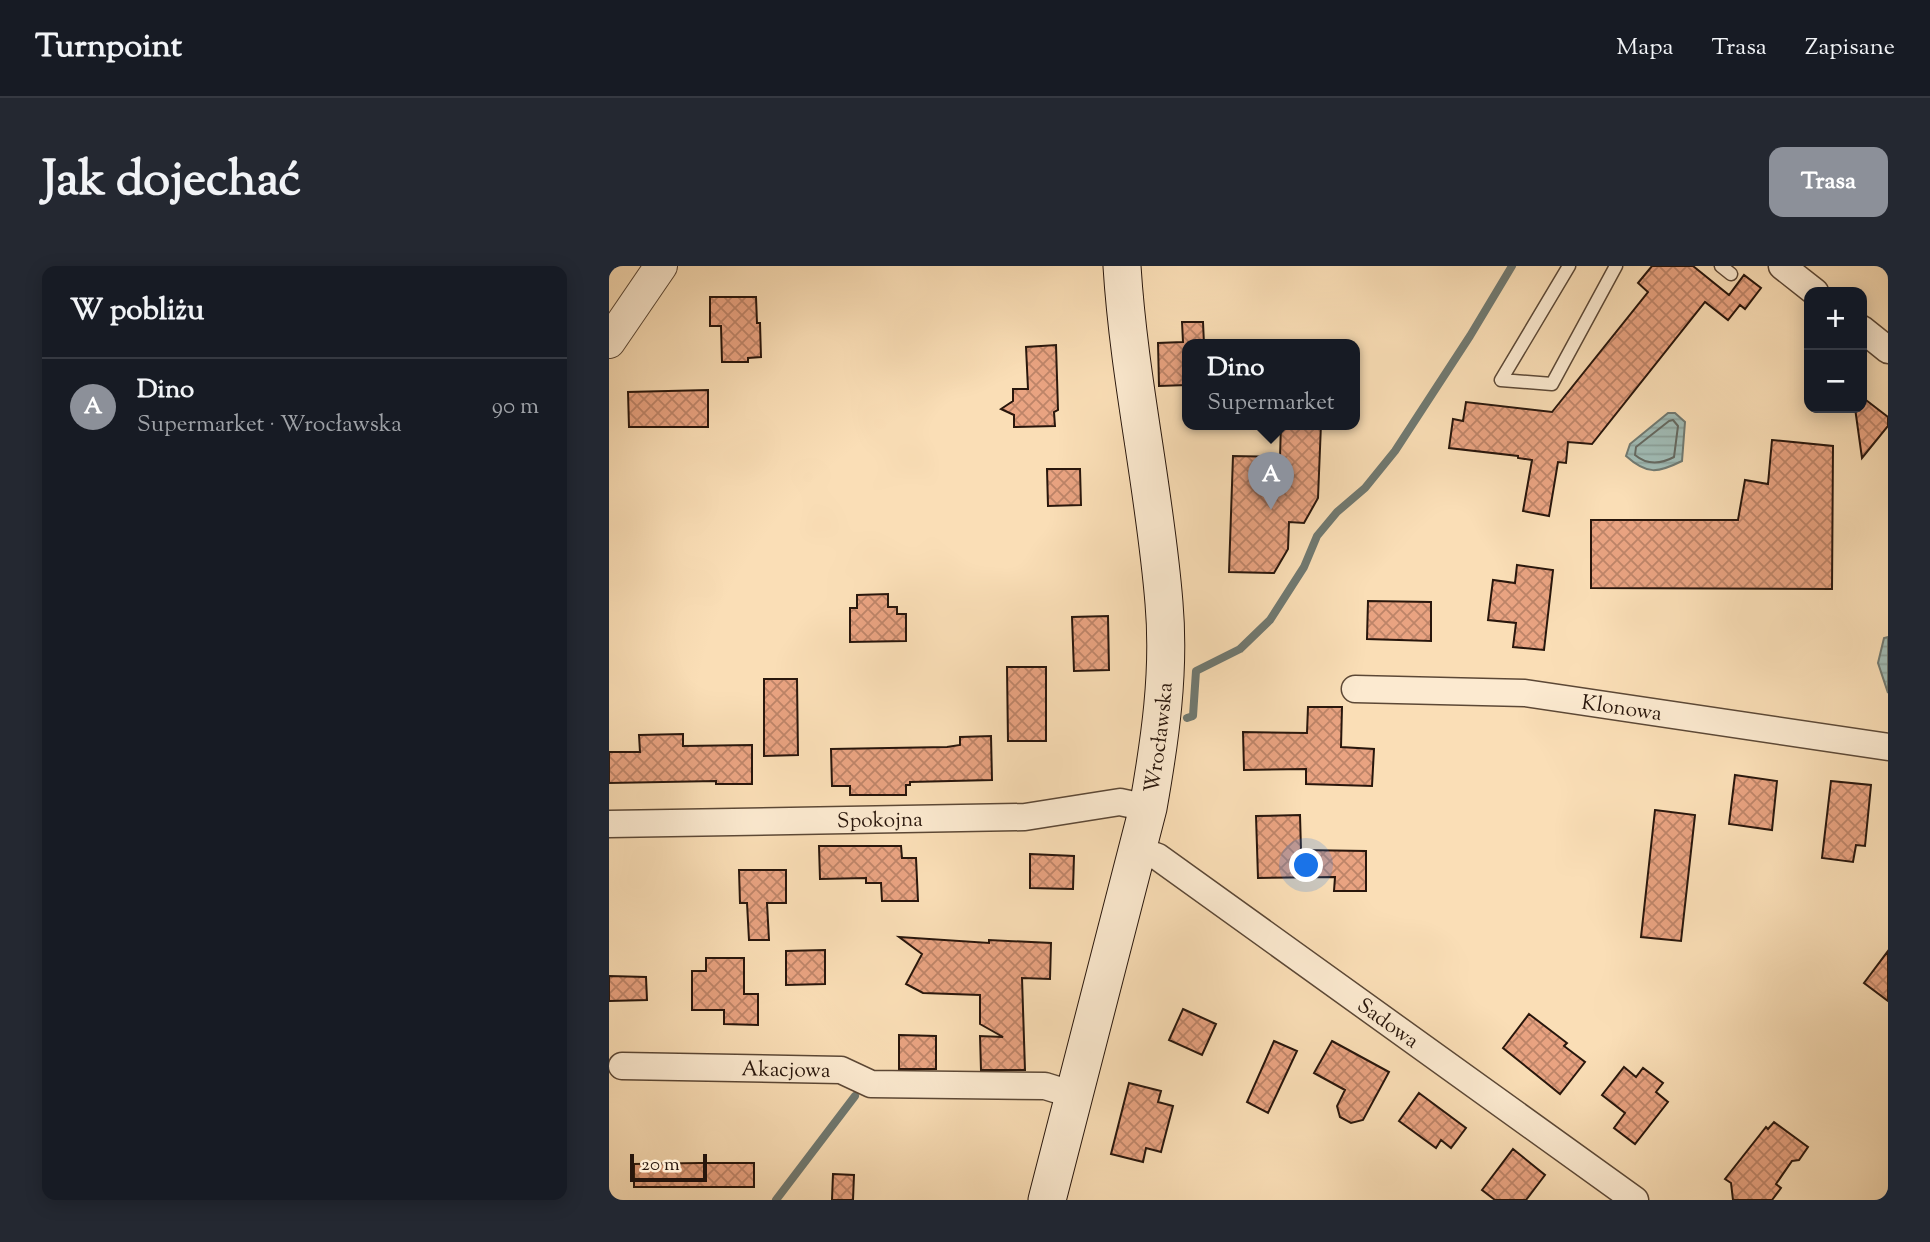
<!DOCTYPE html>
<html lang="pl">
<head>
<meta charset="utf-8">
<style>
	body { margin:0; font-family:"Sorts Mill Goudy",serif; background:#242831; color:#f1f3f6 }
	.controls { position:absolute; right:21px; top:21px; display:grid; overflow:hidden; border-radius:14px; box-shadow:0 4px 18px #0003 }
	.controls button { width:63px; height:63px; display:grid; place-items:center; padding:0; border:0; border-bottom:2px solid #363941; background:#171b24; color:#f1f3f6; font:35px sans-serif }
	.scale { position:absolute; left:21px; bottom:18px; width:77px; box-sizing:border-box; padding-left:7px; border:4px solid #28160c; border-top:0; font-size:19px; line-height:24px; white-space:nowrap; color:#28160c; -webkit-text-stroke:5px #fcead0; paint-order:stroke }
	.you { position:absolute; left:698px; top:600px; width:24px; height:24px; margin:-18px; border:5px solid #fff; border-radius:50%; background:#1a73e8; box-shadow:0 0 0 10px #1a73e833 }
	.badge { display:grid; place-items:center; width:46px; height:46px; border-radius:50%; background:#8c9099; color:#fff; font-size:23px; font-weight:700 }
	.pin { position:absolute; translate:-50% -58px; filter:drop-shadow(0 2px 4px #0008) }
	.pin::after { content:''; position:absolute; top:37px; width:24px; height:21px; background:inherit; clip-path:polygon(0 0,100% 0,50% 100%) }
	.popup { position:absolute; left:573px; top:73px; width:178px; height:91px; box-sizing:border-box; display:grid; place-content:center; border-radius:14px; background:#171b24; filter:drop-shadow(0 2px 5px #0005); font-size:23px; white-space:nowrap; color:#9ea1a6 }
	.popup b { font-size:26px; color:#f1f3f6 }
	.popup::after { content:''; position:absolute; left:50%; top:100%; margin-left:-14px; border:14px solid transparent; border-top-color:#171b24 }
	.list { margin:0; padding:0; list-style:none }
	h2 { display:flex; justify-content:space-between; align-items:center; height:91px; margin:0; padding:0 28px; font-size:30px }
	h2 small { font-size:23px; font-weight:400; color:#9ea1a6 }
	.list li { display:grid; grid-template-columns:46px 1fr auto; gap:21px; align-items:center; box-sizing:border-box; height:98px; padding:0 28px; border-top:2px solid #363941 }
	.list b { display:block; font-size:26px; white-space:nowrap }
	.list p { margin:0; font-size:23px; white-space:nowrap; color:#9ea1a6 }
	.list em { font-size:23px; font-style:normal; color:#9ea1a6 }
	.map { position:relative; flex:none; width:1279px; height:934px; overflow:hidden; border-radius:14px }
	header { display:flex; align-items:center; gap:42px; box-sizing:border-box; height:98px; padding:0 35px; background:#171b24; border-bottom:2px solid #363941 }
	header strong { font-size:33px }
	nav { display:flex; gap:38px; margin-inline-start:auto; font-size:24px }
	.intro { display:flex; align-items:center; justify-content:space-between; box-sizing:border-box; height:168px; padding:0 42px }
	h1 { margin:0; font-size:49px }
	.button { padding:18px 32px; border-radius:14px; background:#8c9099; color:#fff; font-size:24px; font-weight:700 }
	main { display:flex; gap:42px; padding:0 42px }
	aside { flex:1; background:#171b24; border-radius:14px; box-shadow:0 4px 18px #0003 }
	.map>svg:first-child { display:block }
	.water { fill:url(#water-rules); stroke:#707971; stroke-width:2 }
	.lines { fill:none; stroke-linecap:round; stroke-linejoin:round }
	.shore { stroke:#646860; stroke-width:2 }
	.stream { stroke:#707971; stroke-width:8 }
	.building { fill:url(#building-cross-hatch); stroke:#28160c; stroke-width:2 }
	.service-casing { stroke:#5c4836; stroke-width:15 }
	.minor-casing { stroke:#5c4836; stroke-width:29 }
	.tertiary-casing { stroke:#5c4836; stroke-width:34 }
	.secondary-casing { stroke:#28160c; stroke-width:39 }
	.service { stroke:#fcead0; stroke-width:12 }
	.minor { stroke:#fcead0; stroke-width:26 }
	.tertiary { stroke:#fcead0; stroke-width:32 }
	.secondary { stroke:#fcead0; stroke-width:37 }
	.labels { text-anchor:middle; stroke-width:6; stroke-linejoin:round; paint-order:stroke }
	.street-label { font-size:21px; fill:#28160c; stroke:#fcead0 }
</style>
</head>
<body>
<header>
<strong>Turnpoint</strong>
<nav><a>Mapa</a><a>Trasa</a><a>Zapisane</a></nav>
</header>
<div class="intro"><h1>Jak dojechać</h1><a class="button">Trasa</a></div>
<main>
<aside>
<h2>W pobliżu<small></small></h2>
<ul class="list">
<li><span class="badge">A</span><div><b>Dino</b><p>Supermarket · Wrocławska</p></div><em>90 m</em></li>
</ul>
</aside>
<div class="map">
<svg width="1279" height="934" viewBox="0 0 1279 934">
	<defs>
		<pattern id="water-rules" width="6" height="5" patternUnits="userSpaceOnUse" patternTransform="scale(1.75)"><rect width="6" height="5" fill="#a0bbb5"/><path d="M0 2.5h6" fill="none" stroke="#8aa09a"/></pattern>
		<pattern id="building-cross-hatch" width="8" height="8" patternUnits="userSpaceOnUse" patternTransform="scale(1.75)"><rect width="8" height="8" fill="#e9a381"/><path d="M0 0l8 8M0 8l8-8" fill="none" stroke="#bd8468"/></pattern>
	</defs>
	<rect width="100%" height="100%" fill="#fadeb6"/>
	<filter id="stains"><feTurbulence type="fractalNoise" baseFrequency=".00286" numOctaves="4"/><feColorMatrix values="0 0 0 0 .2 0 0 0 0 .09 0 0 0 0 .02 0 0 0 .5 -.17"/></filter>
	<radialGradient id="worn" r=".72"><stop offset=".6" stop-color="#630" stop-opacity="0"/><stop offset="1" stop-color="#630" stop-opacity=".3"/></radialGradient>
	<path class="water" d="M1059,147H1066L1076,156L1073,195C1049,207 1038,209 1017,190L1021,178Z
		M1279,371V427L1269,397L1275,372Z"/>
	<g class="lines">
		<path class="shore" d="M1064,154L1069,160L1065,191C1052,198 1039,200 1026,189L1027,181L1060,155Z"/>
		<path class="stream" d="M578,452L584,450L587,405L631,383L661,354L695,301L708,270L728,246L756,222L786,185L861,70L903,0
			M167,934L246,830"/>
	</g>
	<path class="building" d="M1043,0H1084L1120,29L1135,9L1152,22L1136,43L1131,39L1119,54L1096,36L983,178L959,176L957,197L949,196L940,250L914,245L923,194L909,192V190L840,182L844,153L854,155L857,136L943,146L1039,26L1029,17Z
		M101,31H147L148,57H151L152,91L139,92V96H113L112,60H101Z
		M573,56H594L595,78H578V119L550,120L549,77L574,76Z
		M447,79L449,144L445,146L446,160L405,161V149L392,143L404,135V123H419L417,81Z
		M99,124V161H20L19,126Z
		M1253,131L1279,151V160L1253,192L1246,142H1253Z
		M672,158H712L709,232L695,257L680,256L679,283L665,307L620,306L624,190L671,191Z
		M1163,174L1224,180L1223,323L982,322V254H1129L1136,214L1159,218Z
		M438,203H471L472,239L439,240Z
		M908,299L944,304L935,384L904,381L907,357L879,354L884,314L906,317Z
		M279,328V341H288V348H297V375L241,376V342H248V329Z
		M759,335L822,336V375L758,373Z
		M499,350L500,404L465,405L463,351Z
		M398,401H437V475H399Z
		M155,413H188L189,489L155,490Z
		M699,441H733L732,481L765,483L763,520L697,518V503L635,504L634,466L698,467Z
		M74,468V480L143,479V518H107V515L0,517V486H31L30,469Z
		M382,470L383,514L301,516V519H297V529H241V520H223L222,483L338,481L351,479V471Z
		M1126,509L1168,515L1163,564L1120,558Z
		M1222,515L1262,519L1256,580L1247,579L1244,596L1213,592Z
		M1046,544L1086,549L1072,675L1032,671Z
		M691,549L692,584L757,585V625H725L726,611L649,612L647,550Z
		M210,580H292L293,592H307L309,635H273L272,617H257V612L211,613Z
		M421,588L465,590L464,623L421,622Z
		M130,604H177V637H158L160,674H140L138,637H131Z
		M290,671L380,677V674L442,677L441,713L413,712L416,804H372L371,770L394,771L371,758V729L314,727L297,718L313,688Z
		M216,684V718L177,719V685Z
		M1279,685V735L1255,717Z
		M97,692H135V728H149V759L115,758V744H83V705H97Z
		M0,710L37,711L38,734L0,735Z
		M574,743L607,758L593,789L560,774Z
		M920,748L958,777L955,780L976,796L951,828L894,782Z
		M290,769L327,770V803H290Z
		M665,775L688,785L659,847L638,836Z
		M723,775L780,806L754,854L742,857L731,851L728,840L736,824L705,807Z
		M1015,801L1027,811L1034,802L1054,817L1047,826L1059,836L1026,878L1005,862L1016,847L993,829Z
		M520,817L552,825L549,836L564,840L552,886L537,882L534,896L502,888Z
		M810,827L857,862L842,882L832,874L827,882L790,855Z
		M1165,856L1199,881L1190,894L1183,895L1167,918L1172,922L1163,934H1124L1122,917L1116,913L1157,861L1159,863Z
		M904,883L936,909L917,934H886L873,924Z
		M91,897H145V921H25V898Z
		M224,908L245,909L244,934H223Z"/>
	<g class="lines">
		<g class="service-casing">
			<path id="service" d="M960,0L892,114L943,118L1007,0
				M1112,0L1122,8"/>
		</g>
		<g class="minor-casing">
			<g id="minor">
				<path d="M1173,0L1206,26"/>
				<path d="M1253,63L1279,84"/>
				<path id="s1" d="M746,423L916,427L1279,481"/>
				<path id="s2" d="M0,558L416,551L511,536L539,542"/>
				<path id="s3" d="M530,584L549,591L1026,934"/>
				<path id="s4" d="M13,800L232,804L262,818L436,820L465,829"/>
			</g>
		</g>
		<g class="tertiary-casing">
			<path id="tertiary" d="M0,76L52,0"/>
		</g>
		<g class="secondary-casing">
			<g id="secondary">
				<path id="s5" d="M438,934L539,542C551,474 561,406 555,337C546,224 520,113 513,0"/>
			</g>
		</g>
		<use href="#service" class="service"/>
		<use href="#minor" class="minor"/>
		<use href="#tertiary" class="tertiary"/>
		<use href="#secondary" class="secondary"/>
	</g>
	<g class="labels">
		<g class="street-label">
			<text dy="7" stroke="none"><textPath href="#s1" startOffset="268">Klonowa</textPath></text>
			<text dy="7" stroke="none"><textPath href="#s5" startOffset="476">Wrocławska</textPath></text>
			<text dy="7" stroke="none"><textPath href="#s2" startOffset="271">Spokojna</textPath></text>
			<text dy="7" stroke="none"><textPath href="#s3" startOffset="304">Sadowa</textPath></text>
			<text dy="7" stroke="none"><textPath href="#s4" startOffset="164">Akacjowa</textPath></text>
		</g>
	</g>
	<rect width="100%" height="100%" filter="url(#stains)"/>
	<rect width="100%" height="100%" fill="url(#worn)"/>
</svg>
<div class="controls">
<button>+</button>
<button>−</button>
</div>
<div class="scale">20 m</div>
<div class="you"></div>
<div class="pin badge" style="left:662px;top:244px">A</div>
<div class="popup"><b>Dino</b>Supermarket</div>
</div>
</main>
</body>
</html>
